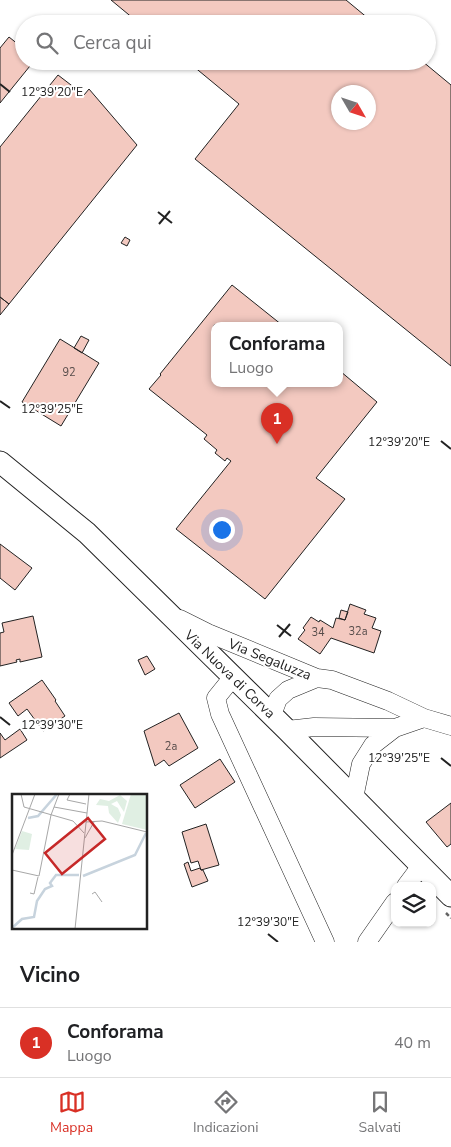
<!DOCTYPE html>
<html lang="it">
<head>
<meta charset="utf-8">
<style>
	body { margin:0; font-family:"Nunito Sans",sans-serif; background:#f6f6f6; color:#202124 }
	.controls { position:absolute; right:15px; bottom:15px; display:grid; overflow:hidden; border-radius:10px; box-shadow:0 1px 4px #0004 }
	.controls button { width:45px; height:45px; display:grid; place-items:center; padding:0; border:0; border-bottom:1px solid #e0e0e0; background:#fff; color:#202124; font:25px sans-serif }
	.compass { position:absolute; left:331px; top:85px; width:45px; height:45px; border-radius:50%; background:#fff; box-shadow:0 1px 4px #0004; rotate:129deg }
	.you { position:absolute; left:221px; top:529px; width:18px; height:18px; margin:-12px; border:4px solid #fff; border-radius:50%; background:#1a73e8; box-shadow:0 0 0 8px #1a73e833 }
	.badge { display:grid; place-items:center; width:32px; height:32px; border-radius:50%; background:#d93025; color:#fff; font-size:16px; font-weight:700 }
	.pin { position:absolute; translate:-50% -41px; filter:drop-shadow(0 1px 2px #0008) }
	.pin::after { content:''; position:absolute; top:26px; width:18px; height:15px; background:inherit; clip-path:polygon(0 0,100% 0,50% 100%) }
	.popup { position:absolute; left:211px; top:322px; width:132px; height:65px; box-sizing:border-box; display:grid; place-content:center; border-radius:10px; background:#fff; filter:drop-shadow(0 1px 4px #0005); font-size:16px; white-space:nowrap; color:#757577 }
	.popup b { font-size:19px; color:#202124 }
	.popup::after { content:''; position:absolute; left:50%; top:100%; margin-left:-10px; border:10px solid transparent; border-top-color:#fff }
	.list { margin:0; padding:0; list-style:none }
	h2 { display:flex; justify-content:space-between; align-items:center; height:65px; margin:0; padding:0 20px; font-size:21px }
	h2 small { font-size:16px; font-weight:400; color:#757577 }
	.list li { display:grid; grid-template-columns:32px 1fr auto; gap:15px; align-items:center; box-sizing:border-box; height:70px; padding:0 20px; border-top:1px solid #e0e0e0 }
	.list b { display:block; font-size:19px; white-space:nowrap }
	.list p { margin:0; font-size:16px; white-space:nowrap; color:#757577 }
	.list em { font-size:16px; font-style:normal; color:#757577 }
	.icon { flex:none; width:28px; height:28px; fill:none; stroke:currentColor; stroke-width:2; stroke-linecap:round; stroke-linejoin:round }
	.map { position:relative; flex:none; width:451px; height:942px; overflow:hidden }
	.search { position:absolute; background:#fff; box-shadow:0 1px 4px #0004; left:15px; right:15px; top:15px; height:55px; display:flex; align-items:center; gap:12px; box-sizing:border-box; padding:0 18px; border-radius:28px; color:#757577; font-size:19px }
	.sheet { height:135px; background:#fff }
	nav { display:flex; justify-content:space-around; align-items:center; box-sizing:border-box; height:70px; border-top:1px solid #e0e0e0; background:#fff; font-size:14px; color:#757577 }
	nav a { display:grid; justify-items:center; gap:2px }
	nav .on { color:#d93025 }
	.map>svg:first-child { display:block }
	.building { fill:#f3c9c0; stroke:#222; fill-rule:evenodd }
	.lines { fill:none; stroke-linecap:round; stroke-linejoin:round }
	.minor-casing { stroke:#222; stroke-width:19 }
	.major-casing { stroke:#222; stroke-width:23 }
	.path { stroke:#646464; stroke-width:2.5; stroke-dasharray:4 2.5; stroke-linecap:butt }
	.minor { stroke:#fff; stroke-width:18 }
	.major { stroke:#fff; stroke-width:21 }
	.ticks { fill:none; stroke:#222; stroke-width:2 }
	.labels { text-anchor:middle; stroke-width:4; stroke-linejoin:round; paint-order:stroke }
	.number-label { font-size:11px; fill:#564c4a }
	.street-label { font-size:14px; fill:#222; stroke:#fff }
	.inset-river { fill:none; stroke:#c7d3dd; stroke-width:2.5 }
	.inset-road { fill:none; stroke:#a7a7a7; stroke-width:1 }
	.view { fill:#c62828; fill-opacity:0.15; stroke:#c62828; stroke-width:2.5 }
	.inset-edge { fill:none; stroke:#222; stroke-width:2.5 }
	.ticks-label { font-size:12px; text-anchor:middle; fill:#222; stroke:#fff; stroke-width:4; stroke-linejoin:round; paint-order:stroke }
</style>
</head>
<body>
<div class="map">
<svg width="451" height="942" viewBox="0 0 451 942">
	<rect width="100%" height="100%" fill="#fff"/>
	<path class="building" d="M111,0H346L375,24H140Z
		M9,37L24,49V61H34L0,103V48Z
		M187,61H422L451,85V366L195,159L239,104ZM338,92H368V122H338Z
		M58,75L84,95L89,89L137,145L9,304L0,297V147Z
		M125,237L130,240L127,246L121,243Z
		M232,285L282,325H214V383H340V371L377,402L316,478L345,499L265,599L176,529L231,461L227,458L225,461L215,453L217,450L204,439L207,435L149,389L161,375L160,374Z
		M0,297L9,304L0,315Z
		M81,336L89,340L82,353L74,348Z
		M60,339L99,363L61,426L22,402Z
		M0,544L32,568L15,590L0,578Z
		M350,604L366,610L364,614L376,618L372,628L381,631L374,653L331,638L320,654L298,639L305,630L303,628L311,617L319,622L320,620L333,628L336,618L345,620Z
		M341,610L348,612L345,620L339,618Z
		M33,616L42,657L20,662V659L16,660L17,662L0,666V633L4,632L2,623Z
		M147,656L155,669L145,675L138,660Z
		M42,680L56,700L55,701L65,716L43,731L27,709L18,716L9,703Z
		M179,713L198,748L169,766L164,760L155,766L144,731Z
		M20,729L27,740L0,758V733L5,740Z
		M220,759L235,782L195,808L180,785Z
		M451,803V844L447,847L426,822Z
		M206,824L219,865L201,870L198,861L191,863L182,832Z
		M188,862L191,871L200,868L201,870H203L208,881L192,887L184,864Z"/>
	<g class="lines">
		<g class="minor-casing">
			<path id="minor" d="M180,619L208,633L317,678
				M233,677L216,698L220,714L325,942
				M272,715L278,699L288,690L317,678L332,680L388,701L424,718
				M287,730L314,727L395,728L424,718L451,726
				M354,798L361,764L373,745L395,728
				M406,886L421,866
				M367,942L395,902"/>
		</g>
		<g class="major-casing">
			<path id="major" d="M0,462L87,533L287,730L451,896"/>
		</g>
		<path class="path" d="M446,913L451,918"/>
		<use href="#minor" class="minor"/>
		<use href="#major" class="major"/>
	</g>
	<path class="ticks" d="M0,84L10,92M158,212L172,223M159,224L170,211M0,401L10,408M441,441L451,449M277,625L291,636M279,637L290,624M0,717L10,725M441,758L451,766M268,934L278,942"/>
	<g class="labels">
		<g class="number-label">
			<text x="69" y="376">92</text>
			<text x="358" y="635">32a</text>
			<text x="318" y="636">34</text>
			<text x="171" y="750">2a</text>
		</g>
		<g class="street-label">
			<text transform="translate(270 659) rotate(22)" y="5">Via Segaluzza</text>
			<text transform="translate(230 674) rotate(44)" y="5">Via Nuova di Corva</text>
		</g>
	</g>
	<g transform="translate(12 794)">
		<rect width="135" height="135" fill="#fff"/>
		<path d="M119,0H135V36L110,30ZM108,1L115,7L112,18L105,7L99,10L106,14L109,21L106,29L97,19L96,12L84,11L88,5L97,7ZM10,37L20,40L17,56L3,55Z" fill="#e0efe3"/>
		<path class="inset-river" d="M16,24L26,22L45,0M71,82L123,61L134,39M0,134L10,125L22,123L25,107L33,95L40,92L38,89L44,81H67"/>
		<path class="inset-road" d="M9,0L12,13L61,27L72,39M58,0L55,6L74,10M42,13L75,19M74,28L90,27L135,38M73,44L82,28M0,61L23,0M0,76L27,82M27,82L39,21L47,0M18,99L22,100L26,83M80,100L83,98L90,108M63,135L77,0"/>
		<path class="view" d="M76,24L93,45L50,80L33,59Z"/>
		<rect width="135" height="135" class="inset-edge"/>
	</g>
	<g class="ticks-label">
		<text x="52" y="96">12°39'20"E</text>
		<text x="52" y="413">12°39'25"E</text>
		<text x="399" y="446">12°39'20"E</text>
		<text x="52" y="729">12°39'30"E</text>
		<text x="399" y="762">12°39'25"E</text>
		<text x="268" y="926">12°39'30"E</text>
	</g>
</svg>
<div class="controls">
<button><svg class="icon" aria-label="layers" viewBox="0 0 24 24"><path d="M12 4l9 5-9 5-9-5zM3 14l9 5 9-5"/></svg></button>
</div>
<svg class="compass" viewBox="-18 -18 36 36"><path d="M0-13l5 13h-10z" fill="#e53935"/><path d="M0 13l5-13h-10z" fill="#757577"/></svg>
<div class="you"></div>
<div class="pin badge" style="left:277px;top:444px">1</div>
<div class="popup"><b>Conforama</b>Luogo</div>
<div class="search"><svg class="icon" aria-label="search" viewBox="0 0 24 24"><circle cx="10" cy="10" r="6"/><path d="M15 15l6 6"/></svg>Cerca qui</div>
</div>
<section class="sheet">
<h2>Vicino<small></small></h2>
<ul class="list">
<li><span class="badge">1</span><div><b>Conforama</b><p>Luogo</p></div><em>40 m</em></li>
</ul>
</section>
<nav>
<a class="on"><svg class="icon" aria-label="map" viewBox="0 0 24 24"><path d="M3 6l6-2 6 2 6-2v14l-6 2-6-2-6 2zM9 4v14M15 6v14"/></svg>Mappa</a>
<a><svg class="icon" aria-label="directions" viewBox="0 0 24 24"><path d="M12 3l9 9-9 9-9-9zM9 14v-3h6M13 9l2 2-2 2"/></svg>Indicazioni</a>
<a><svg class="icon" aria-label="saved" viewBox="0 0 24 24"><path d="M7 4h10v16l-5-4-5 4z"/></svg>Salvati</a>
</nav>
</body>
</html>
